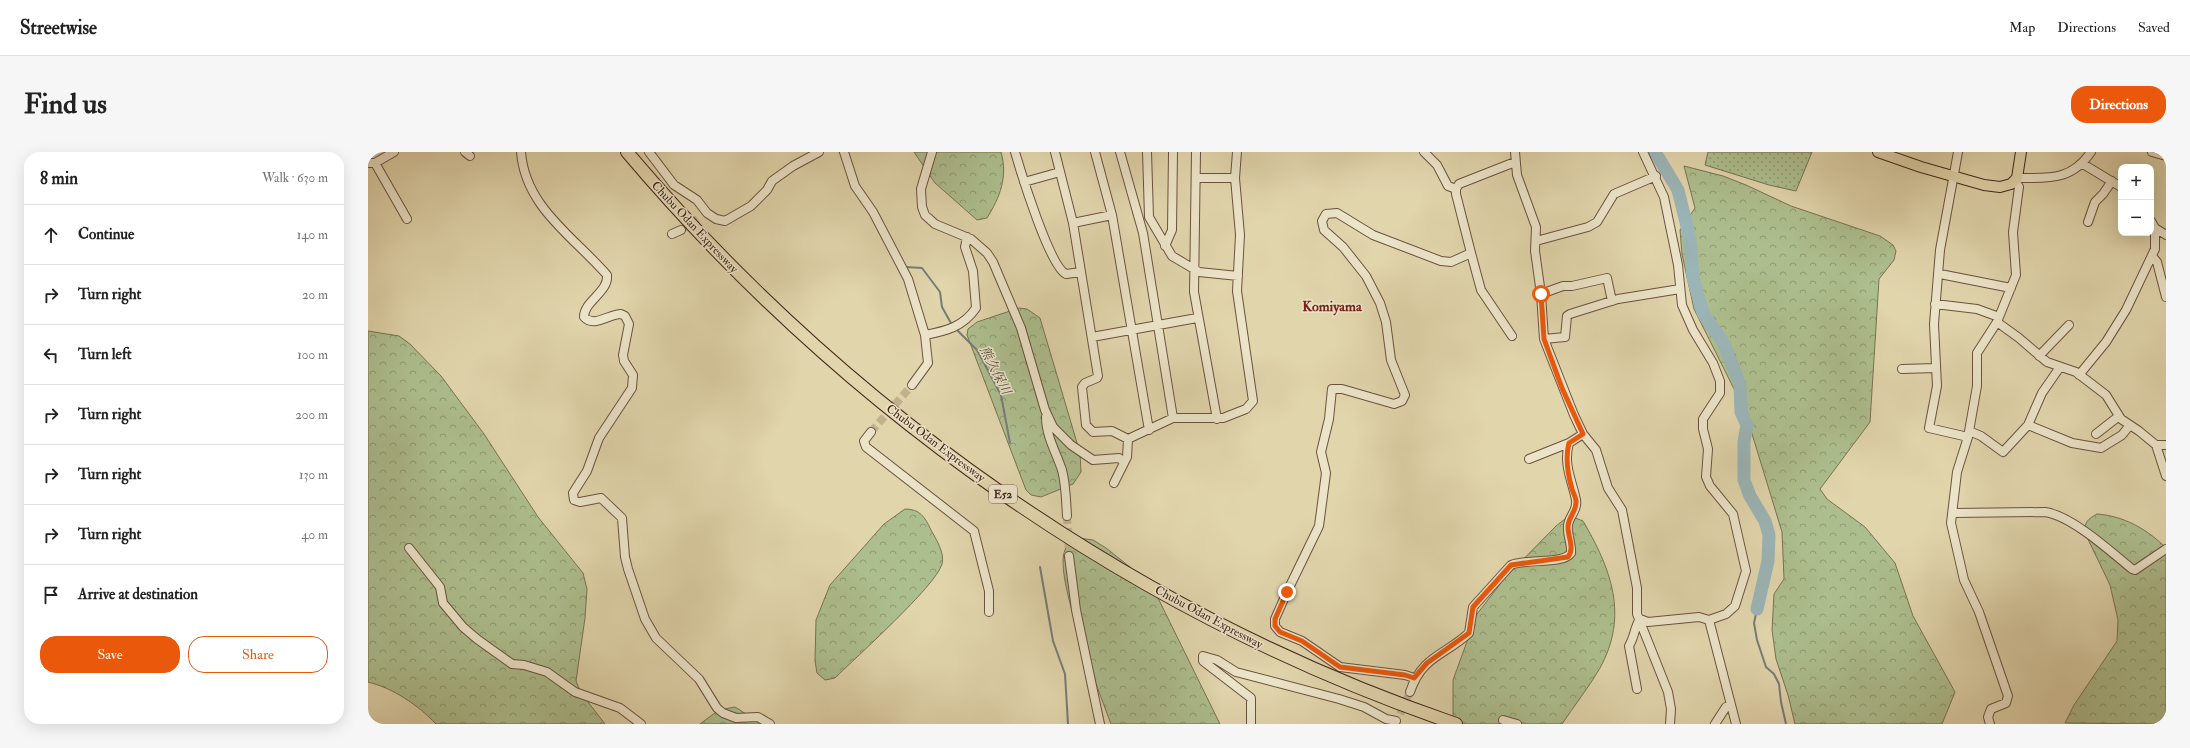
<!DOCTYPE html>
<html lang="en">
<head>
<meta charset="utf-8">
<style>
	body { margin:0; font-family:"IM FELL Double Pica","Noto Serif JP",serif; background:#f6f6f6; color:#222 }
	.controls { position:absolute; right:12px; top:12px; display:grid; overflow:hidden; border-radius:8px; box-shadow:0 4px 16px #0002 }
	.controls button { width:36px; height:36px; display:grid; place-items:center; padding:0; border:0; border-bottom:1px solid #e0e0e0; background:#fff; color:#222; font:20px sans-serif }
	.stop { position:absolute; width:12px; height:12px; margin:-9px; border:3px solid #ea580c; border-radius:50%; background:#fff }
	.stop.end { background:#ea580c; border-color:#fff; box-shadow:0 1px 4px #0008 }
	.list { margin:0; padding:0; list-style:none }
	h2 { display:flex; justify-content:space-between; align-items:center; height:52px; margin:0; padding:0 16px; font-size:17px }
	h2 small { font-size:13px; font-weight:400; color:#767676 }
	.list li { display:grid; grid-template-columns:26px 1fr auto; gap:12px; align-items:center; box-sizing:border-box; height:60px; padding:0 16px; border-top:1px solid #e0e0e0 }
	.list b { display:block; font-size:15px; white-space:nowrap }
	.list em { font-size:13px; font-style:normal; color:#767676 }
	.actions { display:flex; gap:8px; padding:12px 16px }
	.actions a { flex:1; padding:9px 0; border:1px solid #ea580c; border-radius:16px; text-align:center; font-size:14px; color:#ea580c }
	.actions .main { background:#ea580c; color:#fff }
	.icon { flex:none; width:22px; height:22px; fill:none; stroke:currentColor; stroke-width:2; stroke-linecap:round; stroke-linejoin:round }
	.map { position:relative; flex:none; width:1798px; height:572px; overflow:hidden; border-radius:16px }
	header { display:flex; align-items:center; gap:24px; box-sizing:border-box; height:56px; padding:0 20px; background:#fff; border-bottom:1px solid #e0e0e0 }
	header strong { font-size:19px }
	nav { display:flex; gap:22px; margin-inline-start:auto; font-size:14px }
	.intro { display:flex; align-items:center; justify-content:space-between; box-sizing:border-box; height:96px; padding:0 24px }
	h1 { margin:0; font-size:28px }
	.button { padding:10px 18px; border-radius:16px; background:#ea580c; color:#fff; font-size:14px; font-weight:700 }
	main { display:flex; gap:24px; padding:0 24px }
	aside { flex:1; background:#fff; border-radius:16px; box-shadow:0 4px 16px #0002 }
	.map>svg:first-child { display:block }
	.forest { fill:url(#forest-crowns); stroke:#787254 }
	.park { fill:url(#park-dots); stroke:#787254 }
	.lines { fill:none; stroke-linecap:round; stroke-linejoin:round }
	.stream { stroke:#777c79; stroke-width:2 }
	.river { stroke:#9bb5b7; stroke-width:13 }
	.minor-tunnel { stroke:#c1b28f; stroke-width:8; stroke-dasharray:8 4; stroke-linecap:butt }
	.minor-casing { stroke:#6a523f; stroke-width:10 }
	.major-casing { stroke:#42261b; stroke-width:12 }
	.highway-casing { stroke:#42261b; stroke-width:14 }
	.minor { stroke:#ece4c9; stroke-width:8 }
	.major { stroke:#e1d5ac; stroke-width:10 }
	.highway { stroke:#e1d5ac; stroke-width:12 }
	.route { stroke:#ea580c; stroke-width:5 }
	.labels { text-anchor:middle; stroke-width:3; stroke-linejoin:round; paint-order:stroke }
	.shield { fill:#ece4c9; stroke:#755f4f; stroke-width:1 }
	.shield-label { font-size:11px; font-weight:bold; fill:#42261b }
	.street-label { font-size:12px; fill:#42261b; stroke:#ece4c9 }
	.water-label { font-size:13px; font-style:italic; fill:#584a42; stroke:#ece4c9 }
	.quarter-label { font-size:14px; font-weight:bold; fill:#7a1f14; stroke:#ece4c9 }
</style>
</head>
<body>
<header>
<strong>Streetwise</strong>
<nav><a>Map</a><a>Directions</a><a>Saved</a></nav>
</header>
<div class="intro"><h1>Find us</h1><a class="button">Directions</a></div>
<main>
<aside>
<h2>8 min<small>Walk · 630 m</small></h2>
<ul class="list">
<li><svg class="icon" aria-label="ahead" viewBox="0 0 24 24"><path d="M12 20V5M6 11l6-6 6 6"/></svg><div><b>Continue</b></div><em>140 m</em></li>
<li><svg class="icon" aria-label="right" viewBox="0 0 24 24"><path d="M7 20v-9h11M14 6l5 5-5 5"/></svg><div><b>Turn right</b></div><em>20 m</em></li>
<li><svg class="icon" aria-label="left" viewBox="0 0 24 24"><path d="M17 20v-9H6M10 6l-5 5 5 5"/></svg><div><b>Turn left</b></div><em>100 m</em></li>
<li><svg class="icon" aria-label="right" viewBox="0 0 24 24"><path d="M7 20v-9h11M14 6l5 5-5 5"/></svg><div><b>Turn right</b></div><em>200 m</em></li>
<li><svg class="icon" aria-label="right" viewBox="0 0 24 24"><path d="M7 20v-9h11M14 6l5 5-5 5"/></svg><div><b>Turn right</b></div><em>130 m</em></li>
<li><svg class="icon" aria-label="right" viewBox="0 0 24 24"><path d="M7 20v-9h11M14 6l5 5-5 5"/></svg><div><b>Turn right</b></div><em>40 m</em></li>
<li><svg class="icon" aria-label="arrive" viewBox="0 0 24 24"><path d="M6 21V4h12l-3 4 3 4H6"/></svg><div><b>Arrive at destination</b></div></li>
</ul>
<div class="actions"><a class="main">Save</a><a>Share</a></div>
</aside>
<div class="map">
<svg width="1798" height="572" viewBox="0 0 1798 572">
	<defs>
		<pattern id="forest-crowns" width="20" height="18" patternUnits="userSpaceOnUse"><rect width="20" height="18" fill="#adbe8e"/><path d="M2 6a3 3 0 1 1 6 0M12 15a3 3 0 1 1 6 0" fill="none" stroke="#8e9a73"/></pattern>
		<pattern id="park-dots" width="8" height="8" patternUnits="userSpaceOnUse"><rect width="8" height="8" fill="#adbe8e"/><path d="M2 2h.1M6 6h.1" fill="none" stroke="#8e9a73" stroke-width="1.8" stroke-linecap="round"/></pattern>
	</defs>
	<rect width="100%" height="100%" fill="#e1d5ac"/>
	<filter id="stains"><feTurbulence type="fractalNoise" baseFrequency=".005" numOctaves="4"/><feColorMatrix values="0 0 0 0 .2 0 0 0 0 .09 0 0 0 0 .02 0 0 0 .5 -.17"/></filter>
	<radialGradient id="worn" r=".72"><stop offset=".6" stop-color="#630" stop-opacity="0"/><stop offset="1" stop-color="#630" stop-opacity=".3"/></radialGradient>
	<path class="forest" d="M546,0H633C640,25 632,45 619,66L609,68L567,31Z
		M1316,14L1355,24L1378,33L1423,54L1512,84L1525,93L1528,99L1526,108L1511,127L1502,270L1452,337L1459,347L1497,375L1527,411L1545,464L1587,540L1574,572H1427L1420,543L1408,507L1404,478L1406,442L1416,427L1414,380L1377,259L1326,157L1314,102L1312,78L1327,56Z
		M651,156L659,157L672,166L712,301L713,320L705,332L673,345L663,343L658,338L599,183L600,177L609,170Z
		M0,179L31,184L42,192L73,224L116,282L170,365L215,421L219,437L217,466L208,529L213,541L237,572H68C50,553 25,536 0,530Z
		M537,357C552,357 557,365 563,378C568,387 577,401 574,412C568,434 487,506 467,526L457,528L449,521L447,509L448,468L462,433L516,372Z
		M1729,362C1756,364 1779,377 1798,396V569L1785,572L1697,571L1706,553L1749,489L1750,468L1742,433L1717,381C1716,370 1720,367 1729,362Z
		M1205,365L1215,369C1243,417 1261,463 1232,516C1221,535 1206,554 1194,572H1085V528L1109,462L1136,427L1188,374L1197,367Z
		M710,386L725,388L738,396L762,415L790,446L852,572H743C732,542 685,424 697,398C699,392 704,388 710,386Z
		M367,555L394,572H332L351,558Z"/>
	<path class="park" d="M1340,0H1444L1428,39L1401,33L1337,13Z"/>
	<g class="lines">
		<path class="stream" d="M538,115L554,116L572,140L574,155L584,173
			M587,176L609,198L633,243L642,291
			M672,415L685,489L697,522L700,572
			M1389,457L1386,471L1389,488L1398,515L1406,522L1411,532L1413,550L1418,572"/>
		<path class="river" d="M1287,0L1310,38L1322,87L1325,126L1335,161L1356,192L1372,233L1373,260L1379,273L1376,290V328L1382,344L1397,369L1401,383L1400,409L1389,457"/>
		<path class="minor-tunnel" d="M313,78L333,65
			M503,280L544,233
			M699,364L701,404
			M1032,562L1042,540"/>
		<g class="minor-casing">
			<path id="minor" d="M97,0L102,4
				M153,0C157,55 206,85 239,123C241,140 216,149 216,165C226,176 241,162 253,162L257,164L261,172L255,203L256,209L265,223L264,236L231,286L219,319L205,341L206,348L212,350L233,346L254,366L257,405L260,417L277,467L288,486L331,527L349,556L355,561L368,566L390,565L402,572
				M281,0L306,33L329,48L339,61L348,67L357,69L383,54L399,38L404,29L425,14L451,0
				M476,0L487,34L505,60L540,127L557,183L560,211L544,233
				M564,0L553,37L554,55L557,63L567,72L603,87L619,101L625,110L653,176L677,258L685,275L703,293L725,308L751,306L755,309
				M647,0C653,21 682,115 698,122L713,120
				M687,0L705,71L730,224L729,226L717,231L714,235L718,273L725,280L744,279L760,287
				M727,0L744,63L781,278
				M752,0L775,81L805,266
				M779,0L781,65L804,104L831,120L870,124
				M828,0L826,140L849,267
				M1056,0L1069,13L1080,34L1088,37
				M1147,0L1149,23L1168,75L1167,99L1173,142L1176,187L1206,263L1215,282L1228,298L1240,336L1254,358L1269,436V462L1300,540L1303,557L1302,572
				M1590,0L1572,98L1566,172L1569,234L1561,276L1600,285
				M1784,0L1798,4
				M0,11H7L26,0
				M7,11L39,67
				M1715,12L1753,35
				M828,26H867
				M1649,26C1681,26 1703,29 1723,0
				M656,30L692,20
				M1783,69L1787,76L1798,83
				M1720,70L1727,50L1735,42L1744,29
				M705,71L744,63
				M304,82L313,78
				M1168,89L1220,75L1229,70L1246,42L1288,24
				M797,94L804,78L805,0
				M1103,101L1113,138L1144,184
				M1784,104L1789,110L1798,145
				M1572,122L1643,136
				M1173,142L1195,134H1204L1239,126L1244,149
				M1567,152L1609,157L1631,165
				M1629,170L1651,186L1679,210L1708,220L1738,243L1753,267L1771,279L1788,293L1798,324
				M557,183C578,179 595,175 608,156L605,119L597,95L599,85
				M724,185L829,166
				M1176,187L1197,185L1199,164L1202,162L1250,147L1312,137
				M1671,204L1701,173
				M1534,217L1567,216
				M1711,223L1738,190L1758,158L1787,97V76
				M678,265C678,284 688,300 694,318C698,333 698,349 699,364
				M1660,273L1674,241L1692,215
				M1601,279L1613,284L1635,300L1660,273L1704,291L1733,296L1754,283L1762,273
				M503,280L496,289L498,295L606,379L621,439V460
				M1728,282L1751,264
				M760,287L805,266H855L878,257L885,249L869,139L872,83L867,26L869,0
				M1788,293H1798
				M1161,307L1201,291
				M746,331L759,305L760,287
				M1585,361L1677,360C1704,364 1742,399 1764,417L1767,418L1798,397
				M41,396L72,435L75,451L95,475L109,487L144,512L156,513L179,520L207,540L252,556L273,572
				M701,404L708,458L732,572
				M1272,467L1280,470L1331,465L1341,468L1358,462L1367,454L1378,419L1365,362L1342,334L1338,325L1340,297L1335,277V267L1352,241V229L1345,211L1325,178L1314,153L1310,113L1296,45L1275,0
				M1341,468L1368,572
				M1046,526L1037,523L972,515L934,489L912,480L907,474V467L919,440L951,374L958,321L953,300L961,267L964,237H974L1026,252L1034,249L1037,243L1023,208L1018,170L1012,151L998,124L975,95L956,78L954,69L958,62L969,61L1005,83L1073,109L1083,110L1103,101L1088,42V37L1091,32L1147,10
				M1269,537L1261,494C1267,484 1266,476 1272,467
				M1042,540C1054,504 1076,504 1101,481L1105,455L1143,413C1158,406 1195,413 1203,401C1204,392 1199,383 1200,374C1200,365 1210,359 1208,348C1204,328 1195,313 1201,291L1215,282
				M1135,568L1149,572
				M883,572V546L835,509V504L849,508L868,520L971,547L996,555L1018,567L1028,569
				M1347,572L1358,555L1362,554
				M1622,572L1620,565L1623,557L1638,551L1640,544L1611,460L1596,428L1583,371L1589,320L1600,285L1609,234V201L1629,170L1648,123L1645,80L1651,35L1647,29"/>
		</g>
		<g class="major-casing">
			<path id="major" d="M1510,0L1553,15L1616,33L1632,35L1643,32L1649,26L1653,0"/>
		</g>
		<g class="highway-casing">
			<path id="highway" d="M259,0C478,259 766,462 1088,572"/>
		</g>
		<use href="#minor" class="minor"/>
		<use href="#major" class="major"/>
		<use href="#highway" class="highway"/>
	</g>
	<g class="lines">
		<path class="route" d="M919,440L907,467V474L912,480L934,489L972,515L1037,523L1046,526L1059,511L1101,481L1105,455L1143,413L1200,405C1207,396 1200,386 1200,375C1200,365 1209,359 1208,349C1208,345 1205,341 1204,337C1200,323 1197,306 1201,291L1215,282L1194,236L1176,187L1173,142"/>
	</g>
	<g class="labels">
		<rect class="shield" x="621" y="333" width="28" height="18" rx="3"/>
		<g class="shield-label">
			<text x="635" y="346">E52</text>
		</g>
		<g class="street-label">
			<text transform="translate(327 75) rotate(47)" y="4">Chubu Odan Expressway</text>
			<text transform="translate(568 291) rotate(37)" y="4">Chubu Odan Expressway</text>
			<text transform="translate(841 465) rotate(28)" y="4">Chubu Odan Expressway</text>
		</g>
		<g class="water-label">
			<text transform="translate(628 218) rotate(63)" y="5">熊久保川</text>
		</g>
		<g class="quarter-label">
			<text x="964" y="159">Komiyama</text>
		</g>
	</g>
	<rect width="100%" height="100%" filter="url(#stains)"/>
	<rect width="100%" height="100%" fill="url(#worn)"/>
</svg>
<div class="controls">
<button>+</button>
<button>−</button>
</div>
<div class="stop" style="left:1173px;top:142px"></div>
<div class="stop end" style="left:919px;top:440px"></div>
</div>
</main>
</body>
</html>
